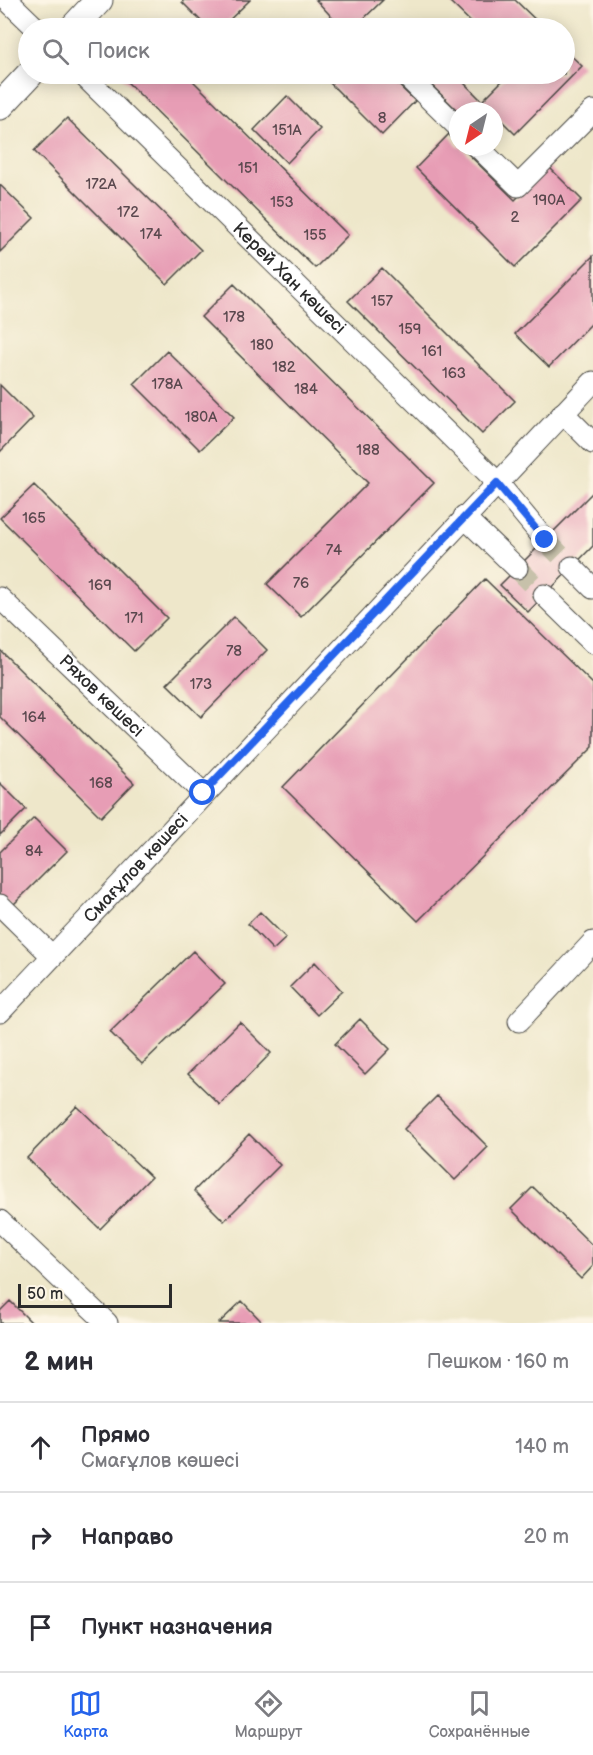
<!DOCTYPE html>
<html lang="ru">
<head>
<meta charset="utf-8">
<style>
	body { margin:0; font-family:"Balsamiq Sans",sans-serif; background:#f2f2f3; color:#2b2b33 }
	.compass { position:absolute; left:449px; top:102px; width:54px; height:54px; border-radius:50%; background:#fff; box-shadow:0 3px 15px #0003; rotate:215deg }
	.scale { position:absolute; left:18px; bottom:15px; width:154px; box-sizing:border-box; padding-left:6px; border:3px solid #2b2b2b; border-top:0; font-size:16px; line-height:21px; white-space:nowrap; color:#2b2b2b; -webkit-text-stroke:4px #fcf5e5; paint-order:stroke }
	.stop { position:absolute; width:18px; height:18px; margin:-14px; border:4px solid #2563eb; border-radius:50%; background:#fff }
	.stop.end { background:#2563eb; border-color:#fff; box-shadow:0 2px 6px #0008 }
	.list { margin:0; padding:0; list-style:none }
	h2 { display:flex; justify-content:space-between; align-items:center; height:78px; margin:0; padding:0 24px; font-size:26px }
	h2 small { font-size:20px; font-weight:400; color:#7c7c81 }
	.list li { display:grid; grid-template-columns:39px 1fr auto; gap:18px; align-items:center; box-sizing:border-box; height:90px; padding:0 24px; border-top:2px solid #e1e1e2 }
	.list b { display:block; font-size:22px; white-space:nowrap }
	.list p { margin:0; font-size:20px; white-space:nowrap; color:#7c7c81 }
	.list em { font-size:20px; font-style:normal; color:#7c7c81 }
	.icon { flex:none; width:33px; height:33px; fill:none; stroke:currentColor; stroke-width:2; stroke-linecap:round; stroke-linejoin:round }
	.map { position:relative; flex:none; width:593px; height:1323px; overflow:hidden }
	.search { position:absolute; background:#fff; box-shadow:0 3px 15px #0003; left:18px; right:18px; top:18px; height:66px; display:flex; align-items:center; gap:15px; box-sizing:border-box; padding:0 21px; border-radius:33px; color:#7c7c81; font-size:22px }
	.sheet { height:348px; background:#fff }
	nav { display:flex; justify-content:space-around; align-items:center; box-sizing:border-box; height:84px; border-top:2px solid #e1e1e2; background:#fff; font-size:16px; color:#7c7c81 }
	nav a { display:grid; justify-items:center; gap:3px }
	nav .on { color:#2563eb }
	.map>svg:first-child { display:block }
	.building { fill:#e79db5 }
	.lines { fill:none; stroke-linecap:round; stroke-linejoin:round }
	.minor-tunnel { stroke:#c7c1aa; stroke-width:21; stroke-dasharray:21 10; stroke-linecap:butt }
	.minor-casing { stroke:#484743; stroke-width:23 }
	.major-casing { stroke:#484743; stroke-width:29 }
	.minor { stroke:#fff; stroke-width:21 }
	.major { stroke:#fff; stroke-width:27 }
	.route { stroke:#2563eb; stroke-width:8 }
	.labels { text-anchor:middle; stroke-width:5; stroke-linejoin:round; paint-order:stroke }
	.number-label { font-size:15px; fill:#5a484e }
	.street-label { font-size:18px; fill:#2b2b2b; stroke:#fcf5e5 }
</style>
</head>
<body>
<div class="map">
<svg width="593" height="1323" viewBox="0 0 593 1323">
	<rect width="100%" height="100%" fill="#fcf5e5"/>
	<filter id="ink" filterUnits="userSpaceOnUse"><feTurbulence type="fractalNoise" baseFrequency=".0167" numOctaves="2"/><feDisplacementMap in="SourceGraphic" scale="12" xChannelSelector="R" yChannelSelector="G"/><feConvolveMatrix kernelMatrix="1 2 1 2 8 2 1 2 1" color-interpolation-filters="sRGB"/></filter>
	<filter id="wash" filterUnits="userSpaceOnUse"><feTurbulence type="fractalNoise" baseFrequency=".008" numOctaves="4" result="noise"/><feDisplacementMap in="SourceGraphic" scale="24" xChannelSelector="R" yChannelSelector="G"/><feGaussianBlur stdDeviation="1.35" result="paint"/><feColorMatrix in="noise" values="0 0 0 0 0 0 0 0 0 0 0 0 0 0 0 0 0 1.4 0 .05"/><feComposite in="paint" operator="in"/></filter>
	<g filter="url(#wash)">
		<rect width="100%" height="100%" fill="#eee7ca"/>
		<g id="blocks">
			<path class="building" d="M184,0H250L221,28H208L182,2Z
				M316,0H383L354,28H342Z
				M448,0H515L544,28H477Z
				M564,49L582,66L515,134L482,101L509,74H564Z
				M119,74H186L348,235L315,268Z
				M321,74H387L415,101L382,135Z
				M420,74H455L482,101L471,111H458Z
				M287,96L320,129L287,163L254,130Z
				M67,118L201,250L167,284L34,151Z
				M449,134L458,147H461L515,200L549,167L582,200L515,267L416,168Z
				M0,185L34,218L0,252Z
				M593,256V322L549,367L515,334Z
				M382,268L515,401L482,434L348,301Z
				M234,284L434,483L301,617L267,584L368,483L201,317Z
				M167,351L234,417L200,450L134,384Z
				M0,385L33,418L0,452Z
				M34,485L167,618L134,651L0,518Z
				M593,492V546L528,612L500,585Z
				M485,579L593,684V747L418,921L283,787Z
				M234,617L267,650L201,717L167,684Z
				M0,650L134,783L101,817L0,717Z
				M0,783L26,809L0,835Z
				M34,818L67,851L12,906L0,895V852Z
				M260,912L286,938L273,950L248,924Z
				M193,951L225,984L142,1064L110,1032Z
				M315,962L342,991L317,1015L290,987Z
				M360,1019L390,1049L365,1074L335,1044Z
				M240,1022L271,1053L220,1105L188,1074Z
				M437,1096L488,1147L455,1180L404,1129Z
				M77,1106L151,1177L100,1229L27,1158Z
				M249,1134L280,1165L224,1221L194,1191Z
				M533,1187L593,1246V1266L581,1279L511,1209Z
				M10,1301L32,1323H0V1311Z
				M242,1301L263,1323H219Z"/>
		</g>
	</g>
	<g filter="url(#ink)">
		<use href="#blocks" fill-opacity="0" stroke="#484743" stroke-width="1.5"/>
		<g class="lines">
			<path class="minor-tunnel" d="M545,540L572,567
				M517,568L544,595"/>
			<g class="minor-casing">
				<g id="minor">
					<path d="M7,0L36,28"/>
					<path id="s1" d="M82,74L497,482L545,540"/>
					<path d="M404,74L458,127"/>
					<path d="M478,147L518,186L593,111"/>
					<path d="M563,413L593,443"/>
					<path d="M464,517L517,568"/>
					<path d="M572,567L593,588"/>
					<path d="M544,595L593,643"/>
					<path id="s2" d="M0,598L203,793"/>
					<path d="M0,905L52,956"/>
					<path id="s3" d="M0,1012L593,382"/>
					<path d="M519,1021L593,942"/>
					<path d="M0,1221L107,1323"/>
				</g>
			</g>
			<g class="major-casing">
				<path id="major" d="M73,28L99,0
					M0,106L30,74"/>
			</g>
			<use href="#minor" class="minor"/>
			<use href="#major" class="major"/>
		</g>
	</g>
	<g class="lines" filter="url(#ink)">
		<path class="route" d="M203,793L497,483L545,540"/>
	</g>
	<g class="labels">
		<g class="number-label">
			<text x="382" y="123">8</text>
			<text x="287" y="135">151А</text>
			<text x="248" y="173">151</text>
			<text x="101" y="189">172А</text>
			<text x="549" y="205">190А</text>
			<text x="282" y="207">153</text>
			<text x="128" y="217">172</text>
			<text x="515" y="222">2</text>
			<text x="151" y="239">174</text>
			<text x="315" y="240">155</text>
			<text x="382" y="306">157</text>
			<text x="234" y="322">178</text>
			<text x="410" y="334">159</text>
			<text x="262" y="350">180</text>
			<text x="432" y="356">161</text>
			<text x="284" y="372">182</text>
			<text x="454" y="378">163</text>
			<text x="167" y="389">178А</text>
			<text x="306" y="394">184</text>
			<text x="201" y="422">180А</text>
			<text x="368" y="455">188</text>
			<text x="34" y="523">165</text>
			<text x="334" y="555">74</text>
			<text x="301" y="588">76</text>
			<text x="100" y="590">169</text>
			<text x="134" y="623">171</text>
			<text x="234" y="656">78</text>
			<text x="201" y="689">173</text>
			<text x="34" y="722">164</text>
			<text x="101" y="788">168</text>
			<text x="34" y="856">84</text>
		</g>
		<g class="street-label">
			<text dy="6" stroke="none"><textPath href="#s1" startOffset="291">Керей Хан көшесі</textPath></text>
			<text dy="6" stroke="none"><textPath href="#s2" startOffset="141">Ряхов көшесі</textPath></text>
			<text dy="6" stroke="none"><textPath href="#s3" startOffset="198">Смағұлов көшесі</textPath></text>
		</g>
	</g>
</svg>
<svg class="compass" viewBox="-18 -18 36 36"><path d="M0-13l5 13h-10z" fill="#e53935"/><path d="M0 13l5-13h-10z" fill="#7c7c81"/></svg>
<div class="scale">50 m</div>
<div class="stop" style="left:203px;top:793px"></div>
<div class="stop end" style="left:545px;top:540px"></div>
<div class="search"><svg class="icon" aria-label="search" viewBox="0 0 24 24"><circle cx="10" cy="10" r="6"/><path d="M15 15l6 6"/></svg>Поиск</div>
</div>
<section class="sheet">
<h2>2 мин<small>Пешком · 160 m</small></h2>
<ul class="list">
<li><svg class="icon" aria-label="ahead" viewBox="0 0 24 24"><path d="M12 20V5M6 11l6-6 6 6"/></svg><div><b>Прямо</b><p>Смағұлов көшесі</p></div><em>140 m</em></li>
<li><svg class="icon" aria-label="right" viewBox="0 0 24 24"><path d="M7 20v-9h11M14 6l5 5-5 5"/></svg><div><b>Направо</b></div><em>20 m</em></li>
<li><svg class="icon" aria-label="arrive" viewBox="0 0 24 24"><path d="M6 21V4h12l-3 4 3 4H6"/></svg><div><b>Пункт назначения</b></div></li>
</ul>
</section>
<nav>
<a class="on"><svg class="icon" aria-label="map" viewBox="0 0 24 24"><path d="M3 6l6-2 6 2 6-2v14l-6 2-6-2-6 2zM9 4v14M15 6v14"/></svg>Карта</a>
<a><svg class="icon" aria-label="directions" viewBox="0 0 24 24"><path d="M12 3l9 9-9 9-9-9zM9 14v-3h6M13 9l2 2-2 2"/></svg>Маршрут</a>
<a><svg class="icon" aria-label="saved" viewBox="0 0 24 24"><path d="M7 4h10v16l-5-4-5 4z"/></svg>Сохранённые</a>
</nav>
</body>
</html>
